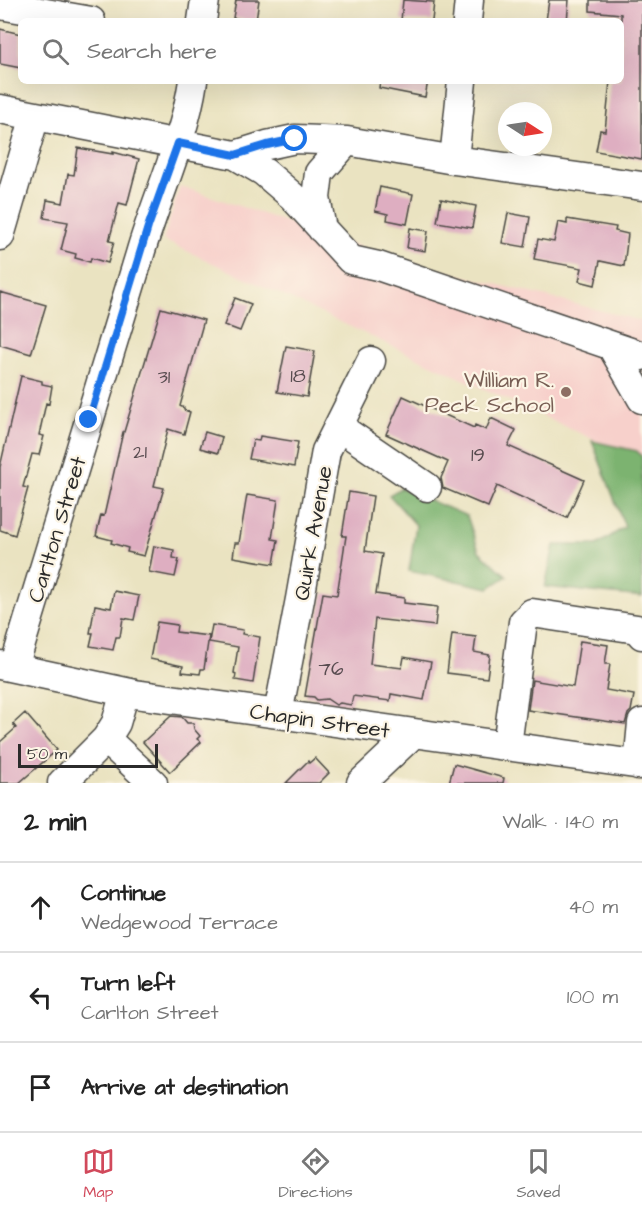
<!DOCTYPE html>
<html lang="en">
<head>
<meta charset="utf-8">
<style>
	body { margin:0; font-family:"Architects Daughter",sans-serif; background:#f2f2f2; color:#222 }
	.compass { position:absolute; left:498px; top:102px; width:54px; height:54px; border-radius:50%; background:#fff; box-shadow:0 6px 24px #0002; rotate:102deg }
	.scale { position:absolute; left:18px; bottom:15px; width:140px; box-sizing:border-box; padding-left:6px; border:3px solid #2b2b2b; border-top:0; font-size:16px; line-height:21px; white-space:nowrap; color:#2b2b2b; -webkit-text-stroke:4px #fcf5e5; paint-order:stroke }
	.stop { position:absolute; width:18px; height:18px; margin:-14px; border:4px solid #1a73e8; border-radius:50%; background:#fff }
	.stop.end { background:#1a73e8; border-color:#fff; box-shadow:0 2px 6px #0008 }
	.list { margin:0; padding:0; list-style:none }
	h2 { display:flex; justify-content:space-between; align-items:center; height:78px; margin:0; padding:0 24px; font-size:26px }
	h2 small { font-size:20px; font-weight:400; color:#767676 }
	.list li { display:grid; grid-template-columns:39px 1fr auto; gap:18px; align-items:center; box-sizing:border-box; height:90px; padding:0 24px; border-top:2px solid #e0e0e0 }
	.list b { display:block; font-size:22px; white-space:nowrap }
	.list p { margin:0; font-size:20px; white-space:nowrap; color:#767676 }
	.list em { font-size:20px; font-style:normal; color:#767676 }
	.icon { flex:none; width:33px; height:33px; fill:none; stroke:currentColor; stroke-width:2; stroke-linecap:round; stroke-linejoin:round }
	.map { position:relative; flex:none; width:642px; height:783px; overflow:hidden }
	.search { position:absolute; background:#fff; box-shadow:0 6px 24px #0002; left:18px; right:18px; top:18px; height:66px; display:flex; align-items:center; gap:15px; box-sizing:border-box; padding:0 21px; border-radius:9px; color:#767676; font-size:22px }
	.sheet { height:348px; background:#fff }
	nav { display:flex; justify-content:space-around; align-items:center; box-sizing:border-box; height:84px; border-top:2px solid #e0e0e0; background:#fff; font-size:16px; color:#767676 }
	nav a { display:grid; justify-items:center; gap:3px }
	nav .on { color:#d1495b }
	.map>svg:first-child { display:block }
	.built { fill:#f7d0cb }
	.forest { fill:#7cb370; stroke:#546f4e; stroke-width:1.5 }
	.building { fill:#deaec1 }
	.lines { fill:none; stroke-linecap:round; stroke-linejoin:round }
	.minor-casing { stroke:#484742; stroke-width:31 }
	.minor { stroke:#fff; stroke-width:28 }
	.route { stroke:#1a73e8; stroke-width:8 }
	.education-dot { fill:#8d6e63; stroke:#fcf5e5; stroke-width:2 }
	.labels { text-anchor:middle; stroke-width:4.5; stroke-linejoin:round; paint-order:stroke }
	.number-label { font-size:20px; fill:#584c50 }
	.education-label { font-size:22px; fill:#785e54; stroke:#fcf5e5; text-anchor:end }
	.street-label { font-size:22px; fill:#2b2b2b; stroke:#fcf5e5 }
</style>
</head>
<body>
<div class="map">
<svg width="642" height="783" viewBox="0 0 642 783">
	<rect width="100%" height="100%" fill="#fcf5e5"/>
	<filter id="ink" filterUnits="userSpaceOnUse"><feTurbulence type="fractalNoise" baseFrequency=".0167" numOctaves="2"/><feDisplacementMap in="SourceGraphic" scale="12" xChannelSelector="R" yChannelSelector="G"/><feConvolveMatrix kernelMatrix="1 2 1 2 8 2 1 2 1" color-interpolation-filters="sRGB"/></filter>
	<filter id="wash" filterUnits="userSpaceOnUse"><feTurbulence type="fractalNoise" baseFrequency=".008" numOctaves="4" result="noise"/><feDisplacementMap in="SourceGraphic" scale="24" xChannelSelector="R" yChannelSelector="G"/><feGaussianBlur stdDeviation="1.35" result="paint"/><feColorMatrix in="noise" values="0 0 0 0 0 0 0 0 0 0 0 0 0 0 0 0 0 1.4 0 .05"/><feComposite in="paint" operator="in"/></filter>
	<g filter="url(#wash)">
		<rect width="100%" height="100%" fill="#eae3c1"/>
		<path class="built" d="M180,186L393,258L642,321V462L163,240Z"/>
		<path class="forest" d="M592,441L637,451L642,457V597L545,587L554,545H597L625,527Z
			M401,488L467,516L479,551L507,576L489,588L409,571L416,525L389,495Z"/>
		<g id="blocks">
			<path class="building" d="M236,0H259L256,21L233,18Z
				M403,0L434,2L432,21H401Z
				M549,0H569L567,21H546Z
				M590,0H642V159L596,151L600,130L605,131L610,81H621V14L590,11Z
				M0,29L21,34V68L0,64Z
				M380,81H428L425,97L379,88Z
				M78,148L113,154V152L139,159L127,205L119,203L109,241L114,242L108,263L91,258L90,262L75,258L76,254L61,250L68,222L44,218L47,200L63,203L68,174L74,175Z
				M380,187L413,194L407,224L387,220L388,214L375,211Z
				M441,199L476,206L472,228L437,222Z
				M508,213L530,217L525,247L502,243Z
				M567,219L616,227L615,231L628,234L624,266L600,261L595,285L579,281L582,268L534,259L538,239L554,242L558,222L567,224Z
				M410,228L428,231L425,251L407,248Z
				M0,292L46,305L31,354L0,345Z
				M235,298L251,304L240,331L224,325Z
				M161,308L204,320L180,406L184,408V410L190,412L184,434L168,429L154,486L164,488L144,556L127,552L128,548L111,543L112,540L96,536L101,515L104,516L123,432H124Z
				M286,346L315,351L307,397L277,392Z
				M21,376L42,381V384L52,386L49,404L46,403L39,435L44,436L39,455L32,454L23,487L28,488L15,535L0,530V467Z
				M403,396L474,428L475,425L486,430L491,418L516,430L508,446L584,480L567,518L497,486L488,507L443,488L441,478L448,462L386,434Z
				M205,432L222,437L218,453L200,448Z
				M260,436L298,442L294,467L249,459L253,440L259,441Z
				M349,492L373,496L365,551L382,554L376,594L404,598V603L437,607L435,626L375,619L370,664L402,668L404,657L431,662L424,700L391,694L390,701L353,696L351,705L340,703L336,705L327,699L317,700L314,697L305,696L323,593L337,595L346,536H342Z
				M247,495L278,500L272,539L278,540L274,564L233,557L235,543H239Z
				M154,546L174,550L173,558L179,559L175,577L149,572Z
				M114,591L139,596L134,620L123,618L120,637H116L113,650L90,646L93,633H90L95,605L111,608Z
				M157,622L177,625L176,632L209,636L204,669H201L200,674L182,672L183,666L150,659Z
				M212,625L243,630L242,634L260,637L253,683L235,680L236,674L234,673L238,647L209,642Z
				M452,634L476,637L474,652L490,655L487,678L447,673Z
				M580,641L608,645L605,664H610L606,690L634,695L631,711L628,714L625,724L528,710L532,680L573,687Z
				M25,713L57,750L19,783H0V742L16,728L13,724Z
				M171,716L182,717L187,723H193L194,729L200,736L197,739L201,742L170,772L143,742Z
				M315,758L329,773L319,783H286L308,761L309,763Z
				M454,764L504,778L503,783H449Z"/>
		</g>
	</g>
	<g filter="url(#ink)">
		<use href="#blocks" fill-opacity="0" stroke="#484742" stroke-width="1.5"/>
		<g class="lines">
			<g class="minor-casing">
				<path id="minor" d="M0,5L91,21
					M202,21L205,0
					M467,21L469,0
					M0,109L235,155L267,145L295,139L347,141L454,160L642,186
					M235,155L264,172L292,196L351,260L378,266L642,356
					M454,160L462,81
					M322,229L316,198L319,173L347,141
					M0,236L35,116
					M612,347L642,399
					M339,427L427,487
					M0,665L135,694L642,765
					M14,667C56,529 98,392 140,254C157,196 184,141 193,81
					M278,714L300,599L326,451L371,361
					M106,739L153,783
					M507,746L523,622L532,613L637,629L642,635
					M638,765L642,723
					M62,783L106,739L116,723L125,692
					M361,783L414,733"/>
			</g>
			<use href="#minor" class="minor"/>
		</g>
	</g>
	<g class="lines" filter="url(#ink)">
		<path class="route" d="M89,420L148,227L178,143L235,155L267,145L295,139"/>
	</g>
	<circle class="education-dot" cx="566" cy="392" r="6"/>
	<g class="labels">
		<g class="number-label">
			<text x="298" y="382">18</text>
			<text x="164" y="383">31</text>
			<text x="140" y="458">21</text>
			<text x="478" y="461">19</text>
			<text x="331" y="675">76</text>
		</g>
		<g class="education-label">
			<text x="554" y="387">William R.<tspan x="554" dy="25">Peck School</tspan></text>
		</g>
		<g class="street-label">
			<text transform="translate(56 529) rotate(-73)" y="8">Carlton Street</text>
			<text transform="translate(312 533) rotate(-80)" y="8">Quirk Avenue</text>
			<text transform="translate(320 720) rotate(8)" y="8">Chapin Street</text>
		</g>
	</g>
</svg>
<svg class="compass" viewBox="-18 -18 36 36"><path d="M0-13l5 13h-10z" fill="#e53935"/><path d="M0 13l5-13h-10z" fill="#767676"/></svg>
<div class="scale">50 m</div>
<div class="stop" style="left:295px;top:139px"></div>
<div class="stop end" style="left:89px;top:420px"></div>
<div class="search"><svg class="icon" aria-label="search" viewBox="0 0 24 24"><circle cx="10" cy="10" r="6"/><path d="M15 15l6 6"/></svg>Search here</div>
</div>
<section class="sheet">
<h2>2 min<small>Walk · 140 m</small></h2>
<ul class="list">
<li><svg class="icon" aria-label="ahead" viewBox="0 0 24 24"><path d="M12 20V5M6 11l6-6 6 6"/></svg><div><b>Continue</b><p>Wedgewood Terrace</p></div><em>40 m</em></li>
<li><svg class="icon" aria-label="left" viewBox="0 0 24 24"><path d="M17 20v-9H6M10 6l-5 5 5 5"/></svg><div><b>Turn left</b><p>Carlton Street</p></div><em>100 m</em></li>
<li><svg class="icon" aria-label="arrive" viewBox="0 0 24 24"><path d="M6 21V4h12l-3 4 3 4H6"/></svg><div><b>Arrive at destination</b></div></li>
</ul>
</section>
<nav>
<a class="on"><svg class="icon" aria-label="map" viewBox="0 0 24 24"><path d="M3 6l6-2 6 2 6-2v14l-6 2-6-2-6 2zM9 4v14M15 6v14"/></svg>Map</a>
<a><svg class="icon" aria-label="directions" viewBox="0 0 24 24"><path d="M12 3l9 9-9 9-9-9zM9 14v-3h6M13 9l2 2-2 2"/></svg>Directions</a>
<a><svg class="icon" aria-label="saved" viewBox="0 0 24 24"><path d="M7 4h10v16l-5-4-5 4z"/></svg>Saved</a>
</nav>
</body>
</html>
